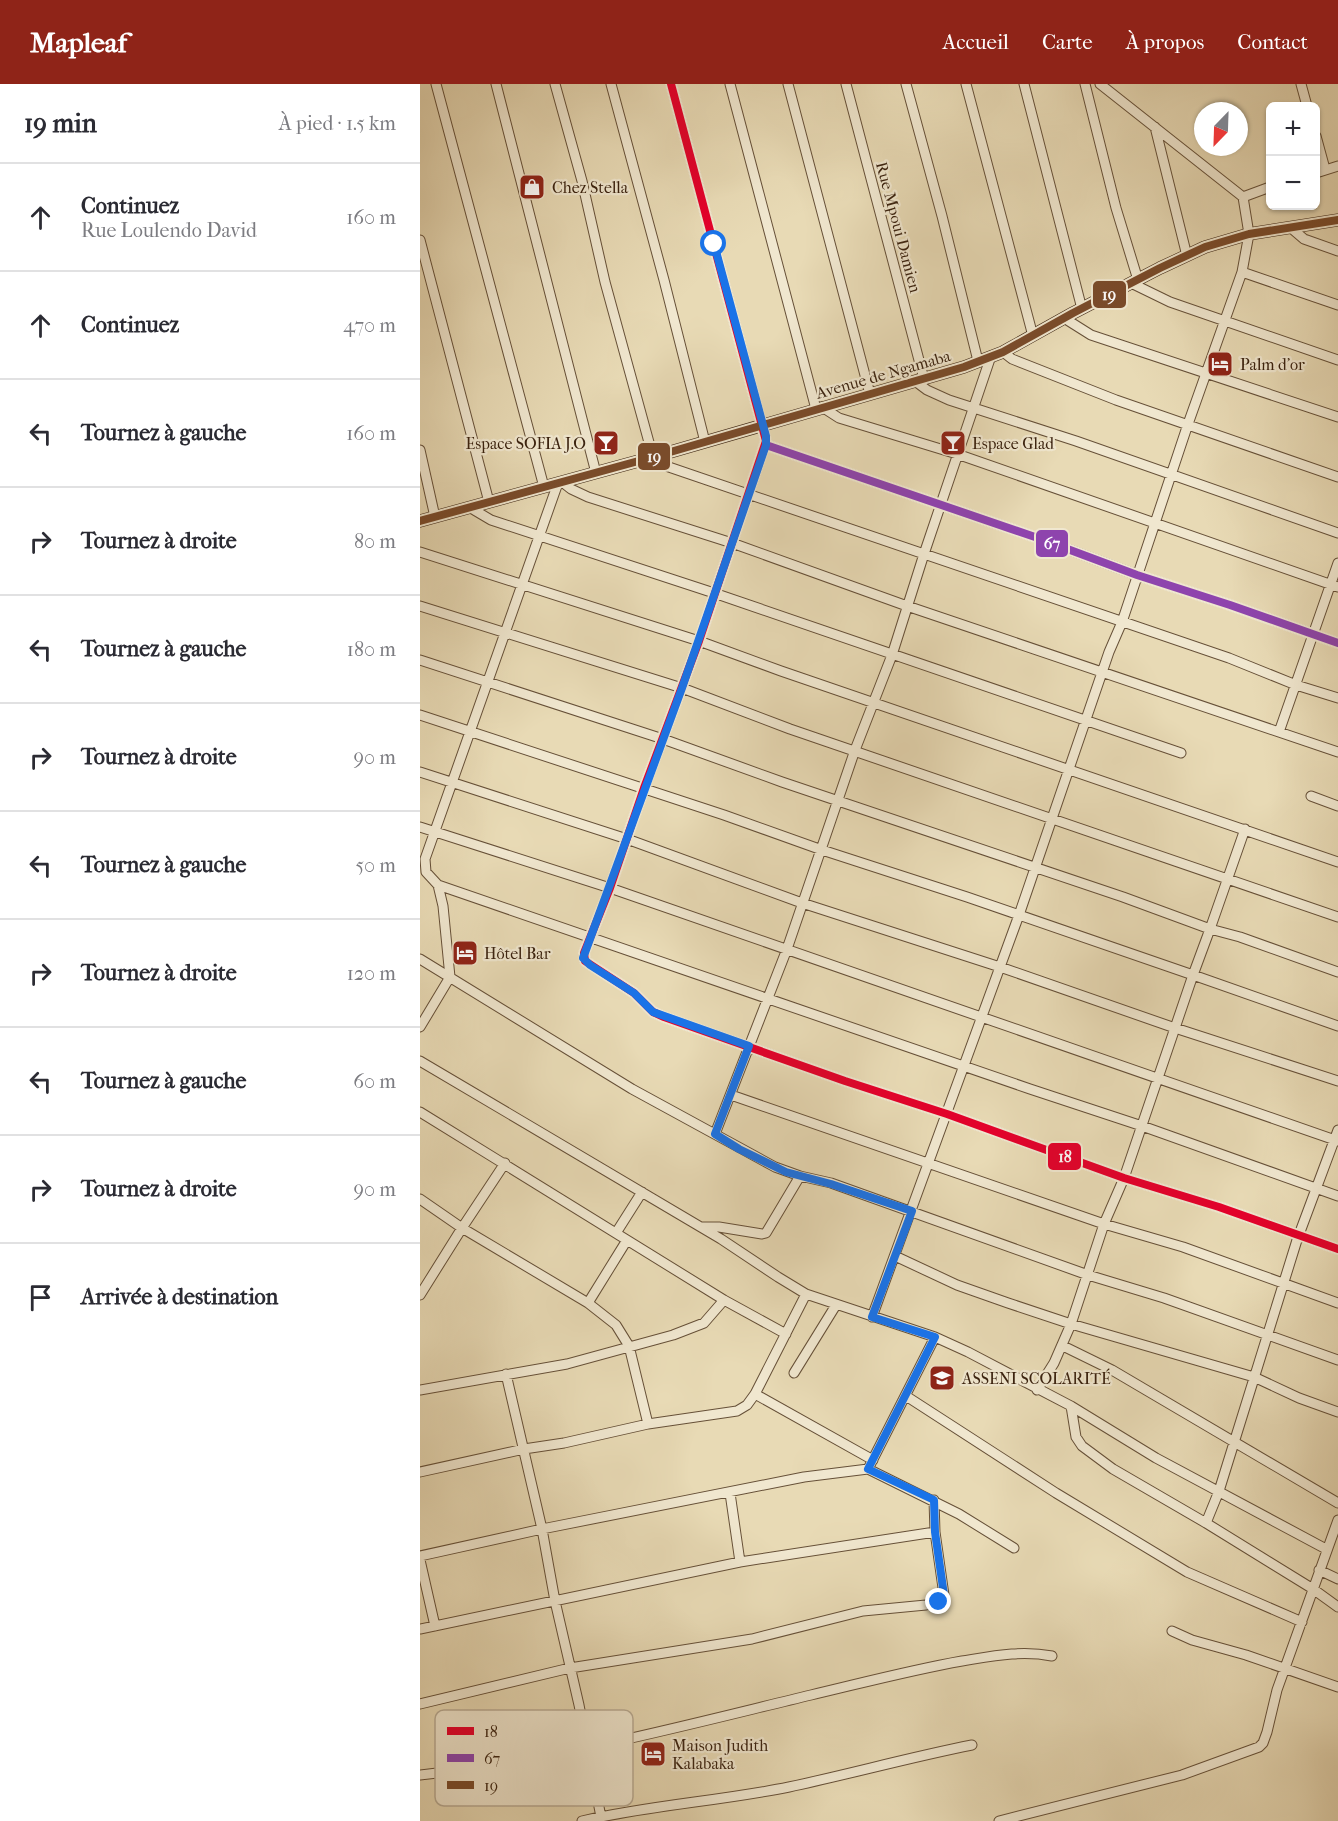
<!DOCTYPE html>
<html lang="fr">
<head>
<meta charset="utf-8">
<style>
	body { margin:0; font-family:"IM FELL French Canon",serif; background:#f7f7f7; color:#2b2b33 }
	.controls { position:absolute; right:18px; top:18px; display:grid; overflow:hidden; border-radius:9px; box-shadow:0 2px 4px #0004 }
	.controls button { width:54px; height:54px; display:grid; place-items:center; padding:0; border:0; border-bottom:2px solid #e1e1e2; background:#fff; color:#2b2b33; font:30px sans-serif }
	.compass { position:absolute; left:774px; top:18px; width:54px; height:54px; border-radius:50%; background:#fff; box-shadow:0 2px 4px #0004; rotate:203deg }
	.stop { position:absolute; width:18px; height:18px; margin:-14px; border:4px solid #1a73e8; border-radius:50%; background:#fff }
	.stop.end { background:#1a73e8; border-color:#fff; box-shadow:0 2px 6px #0008 }
	.list { margin:0; padding:0; list-style:none }
	h2 { display:flex; justify-content:space-between; align-items:center; height:78px; margin:0; padding:0 24px; font-size:26px }
	h2 small { font-size:20px; font-weight:400; color:#7c7c81 }
	.list li { display:grid; grid-template-columns:39px 1fr auto; gap:18px; align-items:center; box-sizing:border-box; height:108px; padding:0 24px; border-top:2px solid #e1e1e2 }
	.list b { display:block; font-size:22px; white-space:nowrap }
	.list p { margin:0; font-size:20px; white-space:nowrap; color:#7c7c81 }
	.list em { font-size:20px; font-style:normal; color:#7c7c81 }
	.icon { flex:none; width:33px; height:33px; fill:none; stroke:currentColor; stroke-width:2; stroke-linecap:round; stroke-linejoin:round }
	.map { position:relative; flex:none; width:918px; height:1737px; overflow:hidden }
	header { display:flex; align-items:center; gap:36px; box-sizing:border-box; height:84px; padding:0 30px; background:#8f2418; color:#fff }
	header strong { font-size:28px }
	nav { display:flex; gap:33px; margin-inline-start:auto; font-size:21px }
	main { display:flex }
	aside { flex:1; background:#fff }
	.map>svg:first-child { display:block }
	.lines { fill:none; stroke-linecap:round; stroke-linejoin:round }
	.minor-casing { stroke:#665038; stroke-width:11 }
	.major-casing { stroke:#3a220f; stroke-width:13 }
	.minor { stroke:#f0e7cf; stroke-width:9 }
	.major { stroke:#e4bd7a; stroke-width:10 }
	.bus-1-casing { stroke:#f0e7cf; stroke-width:12 }
	.bus-2-casing { stroke:#f0e7cf; stroke-width:12 }
	.bus-3-casing { stroke:#f0e7cf; stroke-width:12 }
	.bus-1 { stroke:#e4002b; stroke-width:8 }
	.bus-2 { stroke:#8e44ad; stroke-width:8 }
	.bus-3 { stroke:#7a4b2a; stroke-width:8 }
	.route { stroke:#1a73e8; stroke-width:8 }
	.labels { text-anchor:middle; stroke-width:4.5; stroke-linejoin:round; paint-order:stroke }
	.poi-label { font-size:16px; fill:#3a220f; stroke:#f0e7cf; text-anchor:start }
	.street-label { font-size:16px; fill:#3a220f; stroke:#f0e7cf }
	.key { fill:#f0e7cf; stroke:#b9ac95; stroke-width:1.5 }
	.key-label { font-size:16px; fill:#3a220f }
	.line-badge { stroke:#f0e7cf; stroke-width:2 }
	.badge-label { font-size:16px; text-anchor:middle; font-weight:bold; fill:#fff }
</style>
</head>
<body>
<header>
<strong>Mapleaf</strong>
<nav><a>Accueil</a><a>Carte</a><a>À propos</a><a>Contact</a></nav>
</header>
<main>
<aside>
<h2>19 min<small>À pied · 1.5 km</small></h2>
<ul class="list">
<li><svg class="icon" aria-label="ahead" viewBox="0 0 24 24"><path d="M12 20V5M6 11l6-6 6 6"/></svg><div><b>Continuez</b><p>Rue Loulendo David</p></div><em>160 m</em></li>
<li><svg class="icon" aria-label="ahead" viewBox="0 0 24 24"><path d="M12 20V5M6 11l6-6 6 6"/></svg><div><b>Continuez</b></div><em>470 m</em></li>
<li><svg class="icon" aria-label="left" viewBox="0 0 24 24"><path d="M17 20v-9H6M10 6l-5 5 5 5"/></svg><div><b>Tournez à gauche</b></div><em>160 m</em></li>
<li><svg class="icon" aria-label="right" viewBox="0 0 24 24"><path d="M7 20v-9h11M14 6l5 5-5 5"/></svg><div><b>Tournez à droite</b></div><em>80 m</em></li>
<li><svg class="icon" aria-label="left" viewBox="0 0 24 24"><path d="M17 20v-9H6M10 6l-5 5 5 5"/></svg><div><b>Tournez à gauche</b></div><em>180 m</em></li>
<li><svg class="icon" aria-label="right" viewBox="0 0 24 24"><path d="M7 20v-9h11M14 6l5 5-5 5"/></svg><div><b>Tournez à droite</b></div><em>90 m</em></li>
<li><svg class="icon" aria-label="left" viewBox="0 0 24 24"><path d="M17 20v-9H6M10 6l-5 5 5 5"/></svg><div><b>Tournez à gauche</b></div><em>50 m</em></li>
<li><svg class="icon" aria-label="right" viewBox="0 0 24 24"><path d="M7 20v-9h11M14 6l5 5-5 5"/></svg><div><b>Tournez à droite</b></div><em>120 m</em></li>
<li><svg class="icon" aria-label="left" viewBox="0 0 24 24"><path d="M17 20v-9H6M10 6l-5 5 5 5"/></svg><div><b>Tournez à gauche</b></div><em>60 m</em></li>
<li><svg class="icon" aria-label="right" viewBox="0 0 24 24"><path d="M7 20v-9h11M14 6l5 5-5 5"/></svg><div><b>Tournez à droite</b></div><em>90 m</em></li>
<li><svg class="icon" aria-label="arrive" viewBox="0 0 24 24"><path d="M6 21V4h12l-3 4 3 4H6"/></svg><div><b>Arrivée à destination</b></div></li>
</ul>
</aside>
<div class="map">
<svg width="918" height="1737" viewBox="0 0 918 1737">
	<rect width="100%" height="100%" fill="#e8dab5"/>
	<filter id="stains"><feTurbulence type="fractalNoise" baseFrequency=".00333" numOctaves="4"/><feColorMatrix values="0 0 0 0 .2 0 0 0 0 .09 0 0 0 0 .02 0 0 0 .5 -.17"/></filter>
	<radialGradient id="worn" r=".72"><stop offset=".6" stop-color="#630" stop-opacity="0"/><stop offset="1" stop-color="#630" stop-opacity=".3"/></radialGradient>
	<g class="lines">
		<g class="minor-casing">
			<path id="minor" d="M16,0L124,403
				M76,0L176,389
				M135,0L162,97L185,198L233,373L240,380L809,574L876,601L918,614
				M191,0L244,196L285,358
				M251,0L346,357L279,557L224,704L190,804L164,869L165,877L214,909L233,928L244,933L425,997L527,1030L704,1094L799,1123L918,1165
				M310,0L396,325
				M368,0L450,310
				M426,0L504,295
				M486,0L522,132L558,277
				M546,0L613,252
				M604,0L662,225
				M665,0L696,124L718,196
				M881,0L887,22
				M735,43L767,172
				M896,52L905,85
				M896,89L918,82
				M823,113L850,103
				M870,143L884,155L918,167
				M0,156L69,418
				M822,188L918,221
				M711,199L750,218L918,276
				M644,234L671,251L918,333
				M583,268L592,275L696,316L918,393
				M495,297L507,306L529,316L656,357L918,449
				M402,323L419,334L537,370L918,503
				M346,361L618,454L717,491L810,521L918,559
				M0,366L15,433
				M142,398L151,405L168,413L312,459L487,522L918,668
				M138,399L5,775L6,788L18,801L610,1005L722,1042L918,1112
				M49,423L71,436L294,509L761,669
				M0,468L279,557L361,587L918,778
				M0,522L262,604L370,645L918,833
				M0,576L243,655L362,698L703,813L790,845L825,745
				M0,631L304,731L402,766L547,813L773,891L790,845L820,853L918,888
				M859,648L918,479
				M0,688L207,755L382,819L580,883L755,944L918,997
				M891,712L918,722
				M0,743L190,804L918,1057
				M0,875L212,1005L355,1083L380,1092L411,1099L668,1191L744,1214L918,1276
				M0,943L30,893L23,822L18,801
				M0,977L301,1155L358,1193L386,1210L515,1253L548,1268L651,1322L736,1374L906,1465
				M311,1011L684,1140L763,1163L918,1219
				M0,1028L304,1216L366,1250
				M295,1050L367,865L435,666L472,571L504,470L571,272
				M0,1115L42,1144L168,1219L196,1241L209,1262L228,1340
				M281,1143H299L342,1150L346,1149L380,1092
				M196,1149L222,1108
				M475,1172L537,1201L588,1219L651,1240L834,1293L879,1314L918,1328
				M0,1211L42,1144L85,1079
				M168,1219L207,1156
				M452,1233L599,831L689,568L702,538L768,340L822,188L829,150L823,113L680,0
				M643,1262L692,1286L918,1419
				M374,1289L416,1221
				M86,1290L122,1445L135,1517L159,1621L181,1733
				M0,1306L147,1280L253,1251L284,1239L304,1216
				M617,1306L634,1279L651,1240L684,1140L704,1094L773,891L918,942
				M335,1310L453,1376
				M486,1312L636,1409L767,1488L882,1538
				M651,1322L656,1353L662,1362L693,1385L786,1439L893,1505L918,1523
				M448,1385L539,1430L594,1464
				M0,1388L104,1365L144,1359L228,1340L317,1327L327,1321L335,1310L386,1210
				M310,1409L320,1478
				M786,1439L799,1407L877,1156L918,1046
				M0,1472L122,1445L384,1393L448,1385L515,1253
				M0,1476L15,1542
				M899,1486L918,1495
				M0,1545L320,1478L515,1448L514,1416
				M752,1547L772,1556L826,1571L918,1603
				M0,1620L150,1584L332,1555L443,1527L506,1521L519,1518L524,1511L515,1448
				M0,1691C132,1677 262,1642 391,1611C442,1599 491,1586 542,1577C573,1572 601,1566 632,1572
				M162,1737C231,1721 301,1717 369,1703C430,1690 491,1673 552,1661
				M579,1737L762,1691L839,1663L843,1659L847,1648L857,1606L918,1436"/>
		</g>
		<g class="major-casing">
			<path id="major" d="M0,437L233,373L544,283L583,268L653,229L740,184L785,163L829,150L918,136"/>
		</g>
		<use href="#minor" class="minor"/>
		<use href="#major" class="major"/>
		<g class="bus-1-casing">
			<path id="bus-1" d="M251,0L346,357L279,557L224,704L190,804L164,869L165,877L214,909L233,928L244,933L425,997L527,1030L704,1094L799,1123L918,1165"/>
		</g>
		<g class="bus-2-casing">
			<path id="bus-2" d="M346,361L618,454L717,491L810,521L918,559"/>
		</g>
		<g class="bus-3-casing">
			<path id="bus-3" d="M0,437L233,373L544,283L583,268L653,229L740,184L785,163L829,150L918,136"/>
		</g>
		<use href="#bus-1" class="bus-1"/>
		<use href="#bus-2" class="bus-2"/>
		<use href="#bus-3" class="bus-3"/>
	</g>
	<g class="lines">
		<path class="route" d="M294,160L346,352V361L262,604L163,874L170,881L214,909L233,928L329,962L295,1050L319,1065L366,1088L411,1100L492,1127L452,1233L515,1253L448,1385L514,1416L515,1448L524,1511L519,1518"/>
	</g>
	<defs>
		<g id="shop-square" transform="scale(1.35)"><rect x="-9" y="-9" width="18" height="18" rx="4" fill="#8f2418" stroke="#f0e7cf"/><path d="M-5-2.5h2.3a2.7 3.5 0 0 1 5.4 0H5L5.5 6h-11ZM-1.5-2.5h3a1.5 2.3 0 0 0-3 0Z" fill="#fff"/></g>
		<g id="hotel-square" transform="scale(1.35)"><rect x="-9" y="-9" width="18" height="18" rx="4" fill="#8f2418" stroke="#f0e7cf"/><path d="M-6-4.5h1.5V1H6V5H4.5V3h-9V5H-6ZM-4 0a1.8 1.8 0 1 1 3.6 0ZM.5 0V-2.5h3Q6-2.5 6 0Z" fill="#fff"/></g>
		<g id="bar-square" transform="scale(1.35)"><rect x="-9" y="-9" width="18" height="18" rx="4" fill="#8f2418" stroke="#f0e7cf"/><path d="M-6-5H6L.8 .8V4.5H3.5V6h-7V4.5H-.8V.8Z" fill="#fff"/></g>
		<g id="school-square" transform="scale(1.35)"><rect x="-9" y="-9" width="18" height="18" rx="4" fill="#8f2418" stroke="#f0e7cf"/><path d="M0-5L7-2L0 1L-7-2ZM-4 1L0 2.5L4 1V4Q0 6-4 4Z" fill="#fff"/></g>
	</defs>
	<g fill-rule="evenodd">
		<use href="#shop-square" x="112" y="103"/>
		<use href="#hotel-square" x="800" y="280"/>
		<use href="#bar-square" x="186" y="359"/>
		<use href="#bar-square" x="533" y="359"/>
		<use href="#hotel-square" x="45" y="869"/>
		<use href="#school-square" x="522" y="1294"/>
		<use href="#hotel-square" x="233" y="1670"/>
	</g>
	<g class="labels">
		<g class="poi-label">
			<text x="132" y="109">Chez Stella</text>
			<text x="820" y="286">Palm d'or</text>
			<text x="166" y="365" text-anchor="end">Espace SOFIA J.O</text>
			<text x="552" y="365">Espace Glad</text>
			<text x="64" y="875">Hôtel Bar</text>
			<text x="542" y="1300">ASSENI SCOLARITÉ</text>
			<text x="252" y="1667">Maison Judith<tspan x="252" dy="18">Kalabaka</tspan></text>
		</g>
		<g class="street-label">
			<text transform="translate(479 143) rotate(75)" y="6">Rue Mpoui Damien</text>
			<text transform="translate(463 290) rotate(-16)" y="6">Avenue de Ngamaba</text>
		</g>
	</g>
	<rect x="15" y="1626" width="198" height="96" rx="9" class="key"/>
	<rect x="27" y="1643" width="27" height="8" fill="#e4002b"/>
	<rect x="27" y="1670" width="27" height="8" fill="#8e44ad"/>
	<rect x="27" y="1697" width="27" height="8" fill="#7a4b2a"/>
	<g class="key-label">
		<text x="64" y="1653">18</text>
		<text x="64" y="1680">67</text>
		<text x="64" y="1707">19</text>
	</g>
	<g class="line-badge">
		<rect x="672" y="196" width="35" height="29" rx="6" fill="#7a4b2a"/>
		<rect x="217" y="358" width="34" height="29" rx="6" fill="#7a4b2a"/>
		<rect x="615" y="445" width="34" height="29" rx="6" fill="#8e44ad"/>
		<rect x="627" y="1058" width="35" height="29" rx="6" fill="#e4002b"/>
	</g>
	<g class="badge-label">
		<text x="689" y="216">19</text>
		<text x="234" y="378">19</text>
		<text x="632" y="465">67</text>
		<text x="645" y="1078">18</text>
	</g>
	<rect width="100%" height="100%" filter="url(#stains)"/>
	<rect width="100%" height="100%" fill="url(#worn)"/>
</svg>
<div class="controls">
<button>+</button>
<button>−</button>
</div>
<svg class="compass" viewBox="-18 -18 36 36"><path d="M0-13l5 13h-10z" fill="#e53935"/><path d="M0 13l5-13h-10z" fill="#7c7c81"/></svg>
<div class="stop" style="left:294px;top:160px"></div>
<div class="stop end" style="left:519px;top:1518px"></div>
</div>
</main>
</body>
</html>
